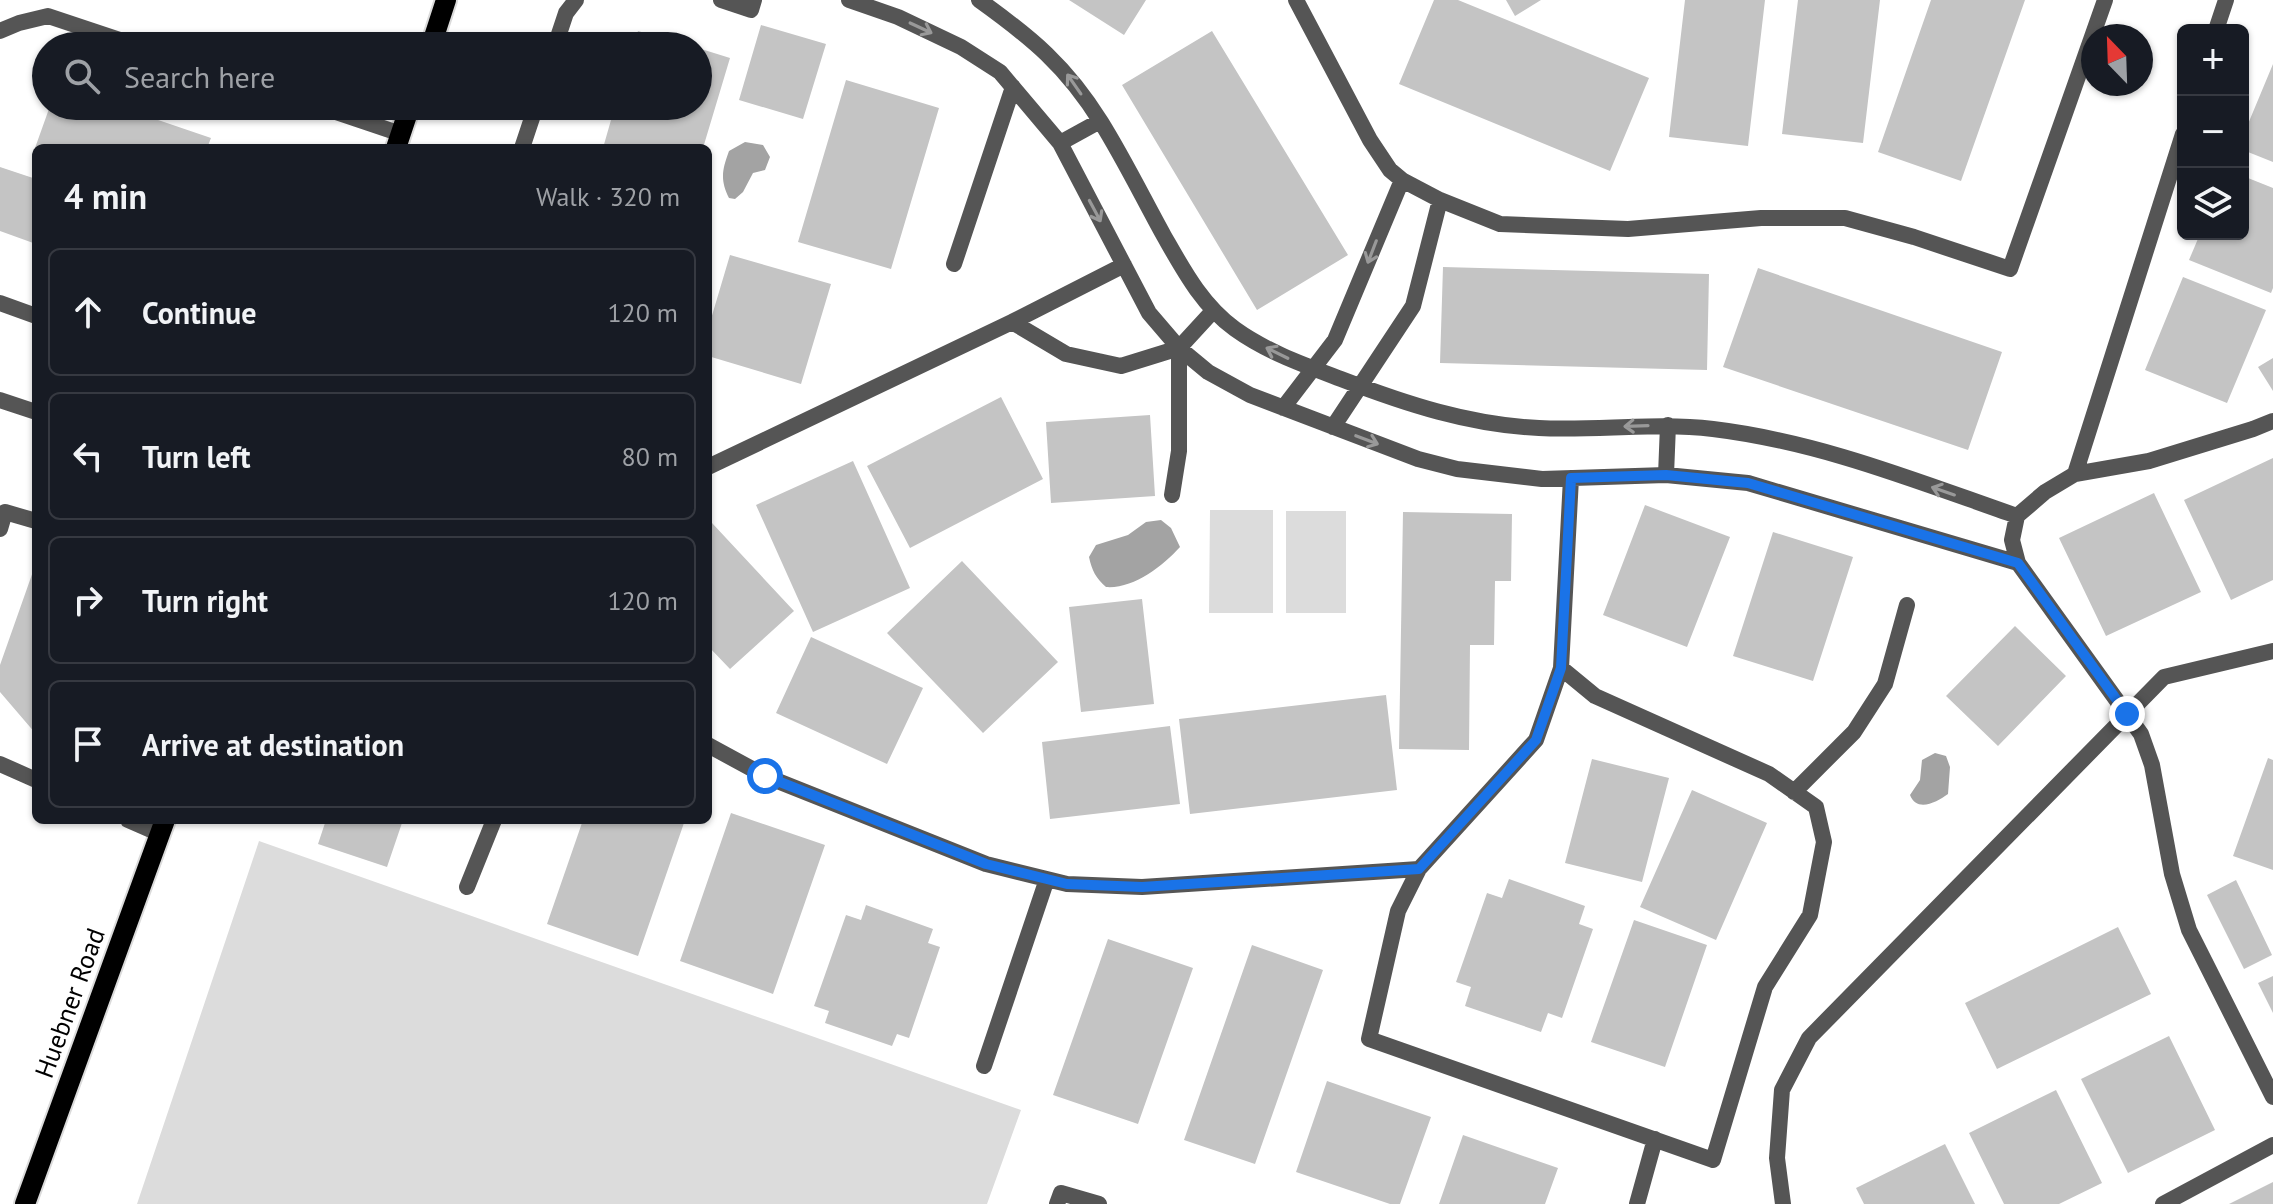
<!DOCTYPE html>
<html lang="en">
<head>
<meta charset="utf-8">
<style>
	body { margin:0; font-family:"PT Sans",sans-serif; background:#242831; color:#f1f3f6 }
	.controls { position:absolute; right:24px; top:24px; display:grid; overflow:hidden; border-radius:12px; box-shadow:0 2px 6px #0004 }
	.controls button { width:72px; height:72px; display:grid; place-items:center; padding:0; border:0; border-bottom:2px solid #363941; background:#171b24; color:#f1f3f6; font:40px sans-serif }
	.compass { position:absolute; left:2081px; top:24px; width:72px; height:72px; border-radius:50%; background:#171b24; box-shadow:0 2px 6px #0004; rotate:337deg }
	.stop { position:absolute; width:24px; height:24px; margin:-18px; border:6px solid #1a73e8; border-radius:50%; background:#fff }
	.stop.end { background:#1a73e8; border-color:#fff; box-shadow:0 2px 8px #0008 }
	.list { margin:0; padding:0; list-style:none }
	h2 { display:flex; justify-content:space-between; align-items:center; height:104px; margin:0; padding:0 32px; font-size:34px }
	h2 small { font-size:26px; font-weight:400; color:#9ea1a6 }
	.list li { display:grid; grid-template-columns:52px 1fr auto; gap:24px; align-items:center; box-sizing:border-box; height:128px; margin:0 16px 16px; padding:0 16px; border:2px solid #363941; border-radius:12px }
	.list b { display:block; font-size:30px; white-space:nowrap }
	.list em { font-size:26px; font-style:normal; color:#9ea1a6 }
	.icon { flex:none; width:44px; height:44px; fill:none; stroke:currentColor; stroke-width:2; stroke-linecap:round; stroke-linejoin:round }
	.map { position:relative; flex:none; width:2273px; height:1204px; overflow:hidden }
	.search { position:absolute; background:#171b24; box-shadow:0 2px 6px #0004; left:32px; top:32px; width:680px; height:88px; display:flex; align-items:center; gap:20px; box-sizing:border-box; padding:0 28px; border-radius:44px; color:#9ea1a6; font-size:30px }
	.panel { position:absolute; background:#171b24; box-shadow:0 2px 6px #0004; left:32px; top:144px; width:680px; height:680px; border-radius:12px }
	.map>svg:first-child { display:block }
	.green { fill:#dcdcdc }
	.water { fill:#a3a3a3 }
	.building { fill:#c4c4c4 }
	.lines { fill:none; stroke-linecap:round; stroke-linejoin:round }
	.primary-casing { stroke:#dbdbdb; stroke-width:24 }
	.service { stroke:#555; stroke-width:16 }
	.primary { stroke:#000; stroke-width:20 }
	.oneway { stroke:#999 }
	.route { stroke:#1a73e8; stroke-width:10 }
	.labels { text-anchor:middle; stroke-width:6; stroke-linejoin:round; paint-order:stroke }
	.street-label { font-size:26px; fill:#000; stroke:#fff }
</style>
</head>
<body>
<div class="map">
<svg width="2273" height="1204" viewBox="0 0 2273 1204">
	<rect width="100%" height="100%" fill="#fff"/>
	<path class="green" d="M1210,510H1273V613H1209Z
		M1286,511H1346V613H1286Z
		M259,841L1021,1110L987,1204H137Z"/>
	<path class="water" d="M745,142L763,145L770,157L765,170L753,173L743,192L735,199L729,198C720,180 722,170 729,151Z
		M1161,520L1171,528L1180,547C1162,567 1133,589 1106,587C1096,578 1092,571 1089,557L1096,545L1128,535L1146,522Z
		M1935,753L1946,756L1950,767L1948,794C1937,802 1917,813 1910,795L1920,780L1922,760Z"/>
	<path class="building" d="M1069,0H1146L1124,35Z
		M1434,0H1458L1649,78L1610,171L1399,84Z
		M1506,0H1541L1515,16Z
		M1685,0H1765L1748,146L1669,137Z
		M1798,0H1880L1863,143L1782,134Z
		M1931,0H2025L1961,181L1878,152Z
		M761,25L826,44L803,119L739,100Z
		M638,31L687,45V46H633Z
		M1212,31L1348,255L1257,310L1122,85Z
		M698,48L730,58L703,148H603L615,106H698Z
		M2273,64V162L2243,150V136Z
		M846,80L939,108L891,269L798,242Z
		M50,106H117L211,138L207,148H35Z
		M0,167L36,179V244L0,231Z
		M2243,176L2273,188V288L2271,293L2189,260L2200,234H2243Z
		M730,255L831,284L801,384L708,356V329Z
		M1443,267L1709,274L1707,370L1440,363Z
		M1758,268L2002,352L1968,450L1723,367Z
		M2183,277L2266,310L2227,403L2145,370Z
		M2273,358V391L2258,367Z
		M1001,397L1043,479L910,548L867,466Z
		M1150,415L1155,496L1051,503L1046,422Z
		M2273,458V580L2231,600L2184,500Z
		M853,461L910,588L813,632L756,505Z
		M2154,493L2201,592L2106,636L2059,538Z
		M1645,505L1730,537L1687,647L1603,615Z
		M1403,512L1512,514L1511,581H1495L1494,645H1470L1469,750L1399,749Z
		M712,523L794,611L730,669L708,646V527Z
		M1773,532L1853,557L1813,681L1733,656Z
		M962,561L1058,662L983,733L887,633Z
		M36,563V734L0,692V665Z
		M1142,599L1154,704L1081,712L1069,607Z
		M2015,626L2066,676L1998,746L1946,696Z
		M811,637L923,688L887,764L776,713Z
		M1386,695L1397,790L1190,814L1179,719Z
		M1170,726L1180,804L1050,819L1042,742Z
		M2268,758L2273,760V870L2233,856Z
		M1592,759L1669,778L1642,882L1565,863Z
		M1692,790L1767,823L1716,940L1640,907Z
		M731,813L825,845L773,994L680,961Z
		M326,820H403L387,867L318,844Z
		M583,820H685L638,956L547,924Z
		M1509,879L1585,906L1579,924L1593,929L1562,1018L1548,1013L1541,1032L1465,1006L1471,987L1456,982L1487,893L1502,898Z
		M2236,880L2272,955L2244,969L2207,895Z
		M866,905L933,929L928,943L940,947L909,1038L897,1034L892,1046L825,1023L829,1011L814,1006L846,915L861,920Z
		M1634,920L1707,945L1665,1067L1591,1042Z
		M2118,927L2151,994L1997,1069L1965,1003Z
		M1108,939L1193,968L1138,1124L1053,1095Z
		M1252,945L1323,970L1255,1164L1184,1140Z
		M2273,976V1013L2258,983Z
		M2169,1036L2215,1130L2128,1173L2081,1079Z
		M1327,1081L1431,1117L1400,1204H1390L1296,1172Z
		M2056,1090L2102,1183L2059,1204H2004L1969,1133Z
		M1463,1135L1558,1168L1545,1204H1439Z
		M1945,1144L1975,1204H1864L1856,1188Z
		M2273,1182V1204H2229Z"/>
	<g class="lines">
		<g class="primary-casing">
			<path id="primary" d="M431,46L446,0
				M396,148L410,106
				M25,1204L165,820"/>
		</g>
		<path class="service" d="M721,0L751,10L754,0
			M849,0L898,17L961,47L1000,72L1060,143L1149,313L1179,348L1208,372L1250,395L1418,459L1457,469L1542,479L1666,475L1748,483L2018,563
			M979,0C1032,38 1066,66 1101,122C1124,159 1143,198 1164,236C1184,271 1202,305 1235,329C1267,352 1304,365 1341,379C1406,404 1470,425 1539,428C1597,431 1655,422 1713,429C1820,442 1916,481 2017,516
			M1296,0L1370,140L1390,170L1402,180L1440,200L1500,224L1628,229L1761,218H1845L1914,237L2010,269L2105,0
			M2216,30L2226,0
			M0,31L19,23L48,16L138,46
			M555,46L566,13L576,0
			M318,106L401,134
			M1060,143L1100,121
			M522,148L536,106
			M954,264L1013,87
			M0,303L36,316
			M1012,322L1066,354L1121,366L1179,348L1213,311
			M0,400L36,412
			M1283,408L1335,340L1402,180
			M2273,421L2253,429L2149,461L2075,474L2045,492L2017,516L2012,540L2018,563L2141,734L2152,765L2172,874L2189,930L2273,1097
			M1333,427L1413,306L1440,200
			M708,467L1012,322L1124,265
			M2075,474L2183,134
			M1666,475L1668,425
			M1172,495L1179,451V348
			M0,529L5,512L36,521
			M1561,668L1595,696L1769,774L1816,807L1824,842L1810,915L1765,987L1713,1160L1369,1039L1398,911L1419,869L1536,740L1561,668L1571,478
			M708,745L765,776L986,864L1067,884L1142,887L1419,869
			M0,764L36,780
			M1794,792L1854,732L1885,684L1907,605
			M128,820L160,834
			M467,887L494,820
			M984,1066L1047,879
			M1057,1204L1061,1193L1099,1204
			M1637,1204L1655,1139
			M1783,1204L1777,1158L1782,1090L1809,1038L2164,677L2273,651
			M2163,1204L2273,1145"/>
		<use href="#primary" class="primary"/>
	</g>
	<defs><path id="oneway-shaft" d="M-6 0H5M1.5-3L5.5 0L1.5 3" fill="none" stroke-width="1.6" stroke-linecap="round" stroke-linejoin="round" transform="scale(2)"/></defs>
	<g class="oneway">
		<use href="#oneway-shaft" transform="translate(921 28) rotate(25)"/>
		<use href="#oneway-shaft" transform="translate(1074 84) rotate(-125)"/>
		<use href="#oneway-shaft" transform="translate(1095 211) rotate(62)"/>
		<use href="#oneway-shaft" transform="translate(1372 252) rotate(111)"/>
		<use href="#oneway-shaft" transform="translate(1277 353) rotate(-154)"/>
		<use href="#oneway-shaft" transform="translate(1636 426) rotate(178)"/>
		<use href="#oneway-shaft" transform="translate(1367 440) rotate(21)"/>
		<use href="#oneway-shaft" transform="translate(1943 491) rotate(-161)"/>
	</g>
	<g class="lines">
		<path class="route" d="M765,776L986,864L1067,884L1142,887L1419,869L1536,740L1561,668L1571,478L1666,475L1748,483L2018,563L2127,714"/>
	</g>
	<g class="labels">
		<g class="street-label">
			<text transform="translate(70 1003) rotate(-70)" y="9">Huebner Road</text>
		</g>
	</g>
</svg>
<div class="controls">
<button>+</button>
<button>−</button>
<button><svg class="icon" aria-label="layers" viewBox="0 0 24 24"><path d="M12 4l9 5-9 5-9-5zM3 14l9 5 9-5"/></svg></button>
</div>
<svg class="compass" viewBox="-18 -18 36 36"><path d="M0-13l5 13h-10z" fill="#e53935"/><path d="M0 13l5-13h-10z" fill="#9ea1a6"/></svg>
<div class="stop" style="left:765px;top:776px"></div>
<div class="stop end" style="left:2127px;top:714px"></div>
<div class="search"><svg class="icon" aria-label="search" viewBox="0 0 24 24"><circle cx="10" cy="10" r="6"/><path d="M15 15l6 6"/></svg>Search here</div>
<section class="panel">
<h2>4 min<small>Walk · 320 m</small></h2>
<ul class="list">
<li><svg class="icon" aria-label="ahead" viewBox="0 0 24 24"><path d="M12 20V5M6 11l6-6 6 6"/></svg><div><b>Continue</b></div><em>120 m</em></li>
<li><svg class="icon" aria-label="left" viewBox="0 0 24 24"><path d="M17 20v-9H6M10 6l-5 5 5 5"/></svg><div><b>Turn left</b></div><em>80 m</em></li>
<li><svg class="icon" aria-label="right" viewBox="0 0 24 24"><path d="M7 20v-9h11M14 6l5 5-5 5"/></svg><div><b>Turn right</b></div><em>120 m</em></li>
<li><svg class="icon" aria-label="arrive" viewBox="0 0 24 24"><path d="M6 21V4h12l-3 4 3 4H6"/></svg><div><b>Arrive at destination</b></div></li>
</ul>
</section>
</div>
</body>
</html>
